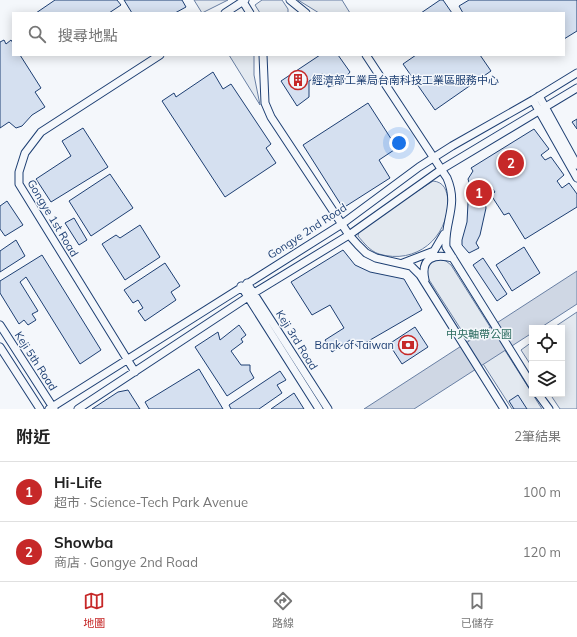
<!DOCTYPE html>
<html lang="zh-TW">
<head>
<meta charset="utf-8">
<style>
	body { margin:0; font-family:Mulish,"Noto Sans TC",sans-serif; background:#f2f2f2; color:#222 }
	.controls { position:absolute; right:12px; bottom:12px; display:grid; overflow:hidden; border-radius:0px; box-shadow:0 2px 10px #0003 }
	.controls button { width:36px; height:36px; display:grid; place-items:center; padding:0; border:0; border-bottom:1px solid #e0e0e0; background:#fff; color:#222; font:20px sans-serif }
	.you { position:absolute; left:399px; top:143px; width:14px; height:14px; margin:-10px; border:3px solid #fff; border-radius:50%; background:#1a73e8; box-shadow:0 0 0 6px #1a73e833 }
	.badge { display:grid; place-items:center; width:26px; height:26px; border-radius:50%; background:#c62828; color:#fff; font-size:13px; font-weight:700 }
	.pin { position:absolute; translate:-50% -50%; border:2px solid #fff; box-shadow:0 1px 4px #0006 }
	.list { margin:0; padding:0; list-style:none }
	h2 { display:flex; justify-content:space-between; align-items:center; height:52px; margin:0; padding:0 16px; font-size:17px }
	h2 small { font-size:13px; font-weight:400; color:#767676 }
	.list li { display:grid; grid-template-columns:26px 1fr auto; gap:12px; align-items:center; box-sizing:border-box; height:60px; padding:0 16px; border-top:1px solid #e0e0e0 }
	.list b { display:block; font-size:15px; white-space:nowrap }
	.list p { margin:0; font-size:13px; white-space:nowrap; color:#767676 }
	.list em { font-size:13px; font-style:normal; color:#767676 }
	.icon { flex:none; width:22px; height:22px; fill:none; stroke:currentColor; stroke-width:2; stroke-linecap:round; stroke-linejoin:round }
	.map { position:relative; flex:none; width:577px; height:409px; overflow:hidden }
	.search { position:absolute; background:#fff; box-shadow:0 2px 10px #0003; left:12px; right:12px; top:12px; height:44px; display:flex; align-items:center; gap:10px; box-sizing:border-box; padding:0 14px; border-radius:0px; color:#767676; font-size:15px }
	.sheet { height:172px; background:#fff }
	nav { display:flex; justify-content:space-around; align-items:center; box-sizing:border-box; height:56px; border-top:1px solid #e0e0e0; background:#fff; font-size:11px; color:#767676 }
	nav a { display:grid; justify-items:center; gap:2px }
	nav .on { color:#c62828 }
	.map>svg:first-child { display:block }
	.green { fill:#e3e9f0; stroke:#687fa3 }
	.water { fill:#cfd7e4; stroke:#687fa3 }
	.building { fill:#d5e0f0; stroke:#1d3f73 }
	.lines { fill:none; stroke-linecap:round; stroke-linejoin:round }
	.minor-casing { stroke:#1d3f73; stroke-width:9 }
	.minor { stroke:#f4f7fb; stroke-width:7 }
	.labels { text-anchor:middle; stroke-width:3; stroke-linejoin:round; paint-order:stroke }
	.poi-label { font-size:11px; fill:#1d3f73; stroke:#f4f7fb; text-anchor:start }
	.street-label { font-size:11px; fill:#1d3f73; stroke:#f4f7fb }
	.park-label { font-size:11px; fill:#2c6c60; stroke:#f4f7fb }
</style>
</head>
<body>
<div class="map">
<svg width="577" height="409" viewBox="0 0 577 409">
	<rect width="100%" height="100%" fill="#f4f7fb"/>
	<path class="green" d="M194,0H228L202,13Z
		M262,0H282L288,9V13H260L255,5Z
		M298,0H342L350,13H319Z
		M229,55H254V75L260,105Z
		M433,181C444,182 447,190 448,201C448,238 416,265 379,254C370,251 364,243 358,236L359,231L362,227Z
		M435,258L446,261L451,265L542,409H512L426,275L427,268Z
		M577,312V409H560L550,394H562V328H553Z
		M532,342V367L521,350Z"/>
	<path class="water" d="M577,271V304L540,328H532V333L414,409H364Z"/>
	<path class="building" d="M55,0H117L121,5L109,13H36Z
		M124,0H182L186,7L175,13H132Z
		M440,0H443L452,13H421Z
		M469,0H577V31L564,39V13H463L459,6Z
		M4,40L6,44L11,40L13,43V55H20L41,88L35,92L45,107L32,115L22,126L16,128L9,122L0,128V42Z
		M320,55H338L350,72L345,78L344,83L328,87L329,77L322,74L309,81V97L297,106L281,81Z
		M416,55H480L491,71L435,110L403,64Z
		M213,72L223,89L231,84L271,144L266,148L276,163L225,197L162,101L174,93L176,97Z
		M368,103L397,148L379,160L390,178L343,208L303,145Z
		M577,119V129L572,122Z
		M83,128L108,167L51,202L36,179L71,156L62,141Z
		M534,129L549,149L541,155L545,160L551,157L564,175L557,181L562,188L569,183L577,194V207L525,239L509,213L504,215L491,195L495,192L487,181L482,185L486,208L480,235L476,243L479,248L469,253L462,245V240L467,222L468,203L466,188L470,186L468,179L473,171L471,168Z
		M110,174L133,208L91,236L69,201Z
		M7,201L23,225L5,236L0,229V206Z
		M74,218L87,240L79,245L65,223Z
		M140,225L160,257L125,280L102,244L116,235L120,238Z
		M16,240L25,256L0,272V251Z
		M524,247L540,273L512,291L496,265Z
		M343,250L355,265L370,272L404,279L422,310L358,347L350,340L332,352L325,340L344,328L330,305L312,315L291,282Z
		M42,255L101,350L80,364L26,277L20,282L38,311L32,314L36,320L28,325L24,320L19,324L0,293V281Z
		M483,258L507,294L497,301L473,265Z
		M165,263L180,286L171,292L176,300L145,321L138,311L143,308L138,300L133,303L124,290Z
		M239,325L246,335L241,339L243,342L231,351L241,365H250V371L254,378L227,396L195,347L218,332L220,340Z
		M415,327L428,347L402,364L389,344Z
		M199,369L223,409H149L145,402Z
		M280,371L286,380L277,385L282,393L259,409H231L229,405Z
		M128,390L140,409H92L118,392Z
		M294,393L304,409H271Z
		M518,395L527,409H514L509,401Z"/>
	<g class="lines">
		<g class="minor-casing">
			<path id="minor" d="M242,0L250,13
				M290,0L306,13
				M225,13L245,0
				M263,55L265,103L271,117L349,235L358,245L366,253L376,258L411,266L420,275L504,409
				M366,55L447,178C459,206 444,221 446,247L532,385
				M539,96L577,165
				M533,100L577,178
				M403,263L434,251L444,234
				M425,280C420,258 434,253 453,258
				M247,283L328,409
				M241,286L319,409
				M0,325L54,409
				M0,347L40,409
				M135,372L19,184V172L25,153L41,132L160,55
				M538,394L549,409
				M49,409L342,224L419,167L452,146L533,100L577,73
				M78,409L254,293L349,235L442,169L577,88"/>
		</g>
		<use href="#minor" class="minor"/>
	</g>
	<defs>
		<g id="building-ring" transform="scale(1)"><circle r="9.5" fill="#f4f7fb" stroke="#c62828" stroke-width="1.5"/><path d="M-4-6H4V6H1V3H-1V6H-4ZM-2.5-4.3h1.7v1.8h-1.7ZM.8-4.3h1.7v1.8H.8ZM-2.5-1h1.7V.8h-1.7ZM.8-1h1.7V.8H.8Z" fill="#c62828"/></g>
		<g id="bank-ring" transform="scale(1)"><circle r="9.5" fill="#f4f7fb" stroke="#c62828" stroke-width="1.5"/><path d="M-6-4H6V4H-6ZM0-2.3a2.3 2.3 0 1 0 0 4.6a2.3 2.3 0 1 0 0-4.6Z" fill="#c62828"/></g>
	</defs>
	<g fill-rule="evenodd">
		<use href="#building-ring" x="298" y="80"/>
		<use href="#bank-ring" x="408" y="345"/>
	</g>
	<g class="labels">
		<g class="poi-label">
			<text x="312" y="84">經濟部工業局台南科技工業區服務中心</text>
			<text x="394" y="349" text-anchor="end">Bank of Taiwan</text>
		</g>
		<g class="street-label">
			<text transform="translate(53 218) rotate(59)" y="4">Gongye 1st Road</text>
			<text transform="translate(307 231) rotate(-33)" y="4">Gongye 2nd Road</text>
			<text transform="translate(297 340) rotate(58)" y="4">Keji 3rd Road</text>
			<text transform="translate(36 361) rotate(57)" y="4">Keji 5th Road</text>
		</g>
		<g class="park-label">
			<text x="479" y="338">中央軸帶公園</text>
		</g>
	</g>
</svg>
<div class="controls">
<button><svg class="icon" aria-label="locate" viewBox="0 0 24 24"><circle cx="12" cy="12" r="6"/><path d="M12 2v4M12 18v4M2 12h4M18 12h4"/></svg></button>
<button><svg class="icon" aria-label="layers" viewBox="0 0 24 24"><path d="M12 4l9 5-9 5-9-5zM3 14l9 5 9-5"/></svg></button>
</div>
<div class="you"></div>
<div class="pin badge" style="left:479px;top:193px">1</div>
<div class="pin badge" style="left:511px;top:163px">2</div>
<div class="search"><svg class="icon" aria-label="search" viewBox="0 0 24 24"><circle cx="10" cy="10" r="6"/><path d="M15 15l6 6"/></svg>搜尋地點</div>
</div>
<section class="sheet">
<h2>附近<small>2筆結果</small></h2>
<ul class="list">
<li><span class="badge">1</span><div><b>Hi-Life</b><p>超市 · Science-Tech Park Avenue</p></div><em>100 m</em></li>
<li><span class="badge">2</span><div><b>Showba</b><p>商店 · Gongye 2nd Road</p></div><em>120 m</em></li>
</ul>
</section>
<nav>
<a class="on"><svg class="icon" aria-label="map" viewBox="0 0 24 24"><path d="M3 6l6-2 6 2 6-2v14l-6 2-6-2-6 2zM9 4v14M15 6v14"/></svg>地圖</a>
<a><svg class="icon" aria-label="directions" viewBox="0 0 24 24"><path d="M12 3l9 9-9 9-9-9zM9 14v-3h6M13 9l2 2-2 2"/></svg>路線</a>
<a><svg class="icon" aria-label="saved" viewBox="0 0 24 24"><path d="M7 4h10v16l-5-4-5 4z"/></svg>已儲存</a>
</nav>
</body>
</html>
